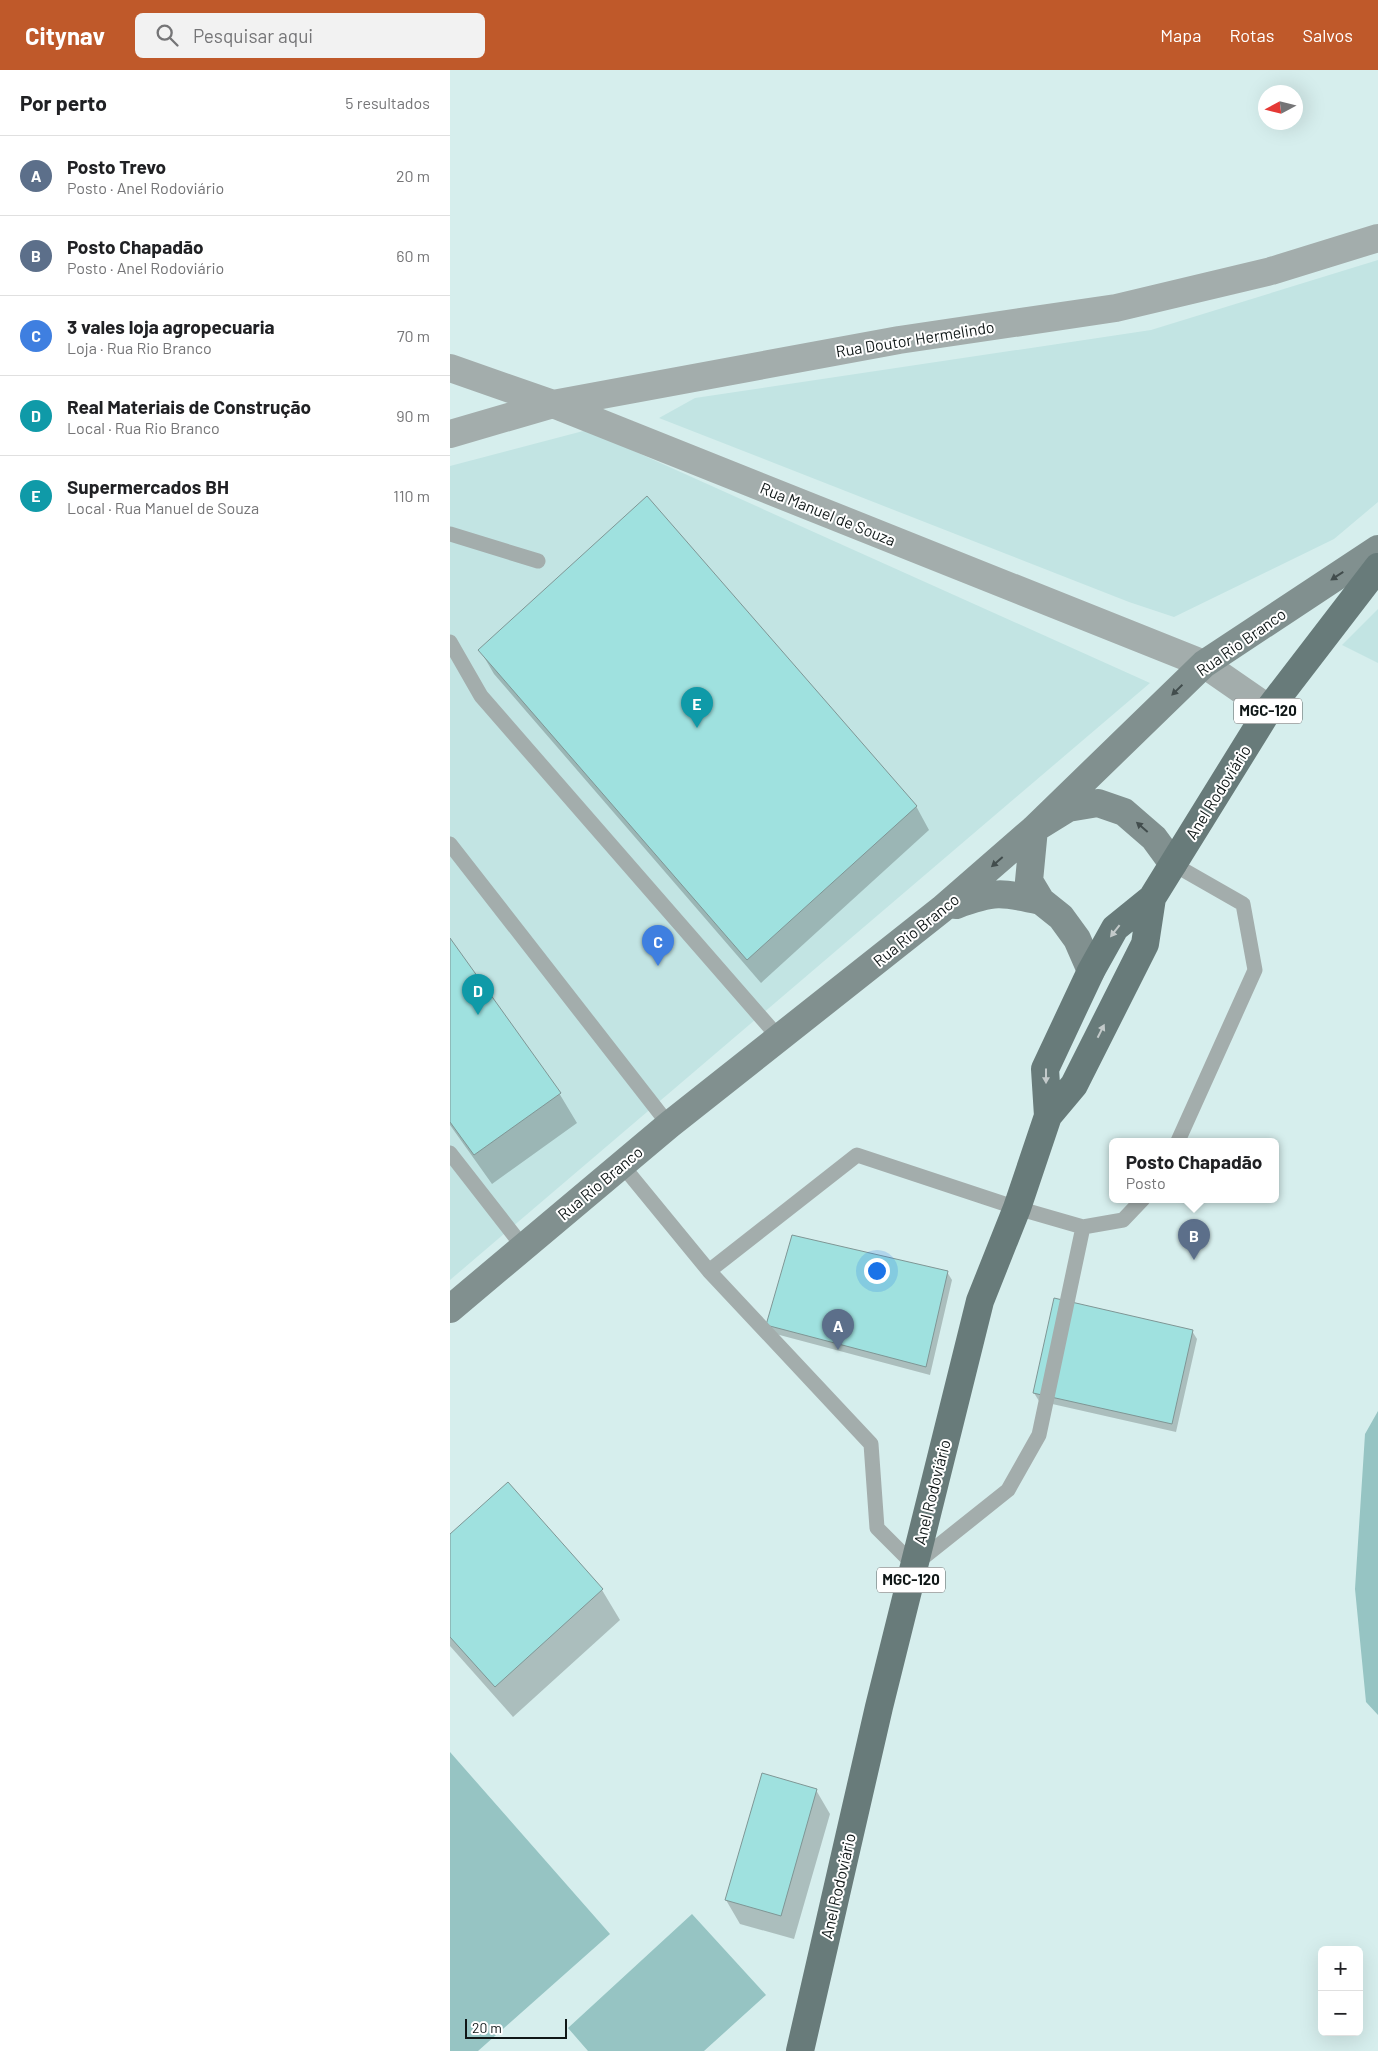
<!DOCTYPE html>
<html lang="pt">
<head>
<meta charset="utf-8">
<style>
	body { margin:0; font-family:Barlow,sans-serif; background:#f2f2f2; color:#202124 }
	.controls { position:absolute; right:15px; bottom:15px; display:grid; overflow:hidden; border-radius:8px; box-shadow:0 5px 20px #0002 }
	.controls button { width:45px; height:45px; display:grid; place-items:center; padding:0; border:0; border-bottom:1px solid #e0e0e0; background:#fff; color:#202124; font:25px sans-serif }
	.compass { position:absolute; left:808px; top:15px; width:45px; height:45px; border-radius:50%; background:#fff; box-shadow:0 5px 20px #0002; rotate:263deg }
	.scale { position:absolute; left:15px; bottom:12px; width:102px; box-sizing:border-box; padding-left:5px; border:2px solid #0f1717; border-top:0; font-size:14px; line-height:18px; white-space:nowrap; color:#0f1717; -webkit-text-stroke:4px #fff; paint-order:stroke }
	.you { position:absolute; left:426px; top:1200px; width:18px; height:18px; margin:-12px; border:4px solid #fff; border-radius:50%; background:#1a73e8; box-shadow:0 0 0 8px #1a73e833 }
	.badge { display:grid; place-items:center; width:32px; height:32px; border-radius:50%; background:#bf592a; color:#fff; font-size:16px; font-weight:700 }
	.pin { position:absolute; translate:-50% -41px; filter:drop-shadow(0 1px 2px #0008) }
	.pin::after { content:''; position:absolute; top:26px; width:18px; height:15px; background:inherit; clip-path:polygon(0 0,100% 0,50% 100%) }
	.popup { position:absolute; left:659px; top:1068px; width:170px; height:65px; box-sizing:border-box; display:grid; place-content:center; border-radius:8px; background:#fff; filter:drop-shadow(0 1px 4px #0005); font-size:16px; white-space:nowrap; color:#757577 }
	.popup b { font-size:19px; color:#202124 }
	.popup::after { content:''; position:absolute; left:50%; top:100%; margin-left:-10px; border:10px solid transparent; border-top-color:#fff }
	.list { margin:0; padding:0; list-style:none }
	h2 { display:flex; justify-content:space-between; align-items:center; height:65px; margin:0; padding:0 20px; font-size:21px }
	h2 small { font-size:16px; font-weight:400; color:#757577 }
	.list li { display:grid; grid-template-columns:32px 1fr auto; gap:15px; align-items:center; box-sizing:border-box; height:80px; padding:0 20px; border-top:1px solid #e0e0e0 }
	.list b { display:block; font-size:19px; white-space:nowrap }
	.list p { margin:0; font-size:16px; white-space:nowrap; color:#757577 }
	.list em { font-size:16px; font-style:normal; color:#757577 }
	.icon { flex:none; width:28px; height:28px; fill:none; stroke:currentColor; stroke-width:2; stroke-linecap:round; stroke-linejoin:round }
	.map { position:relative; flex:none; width:928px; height:1981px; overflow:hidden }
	header { display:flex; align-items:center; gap:30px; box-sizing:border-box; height:70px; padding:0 25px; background:#bf592a; color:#fff }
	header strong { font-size:24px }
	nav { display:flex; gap:28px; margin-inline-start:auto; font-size:18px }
	.search { width:350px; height:45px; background:#f2f2f2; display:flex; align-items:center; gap:12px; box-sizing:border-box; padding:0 18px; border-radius:8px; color:#757577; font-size:19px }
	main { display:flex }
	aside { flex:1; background:#fff }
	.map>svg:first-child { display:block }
	.built { fill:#c2e4e3 }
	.green { fill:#96c4c3 }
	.shadow { fill:#0003 }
	.building { fill:#9fe1df; stroke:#7f9695 }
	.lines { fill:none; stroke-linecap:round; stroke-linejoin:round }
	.service { stroke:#a3adac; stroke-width:15 }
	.minor { stroke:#a3adac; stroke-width:28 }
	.secondary { stroke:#81908f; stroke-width:28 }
	.primary { stroke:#687b7a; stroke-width:28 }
	.oneway { fill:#424d4d }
	.oneway2 { fill:#c3caca }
	.labels { text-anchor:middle; stroke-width:4; stroke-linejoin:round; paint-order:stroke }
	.shield { fill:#fff; stroke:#575d5d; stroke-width:1 }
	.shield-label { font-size:15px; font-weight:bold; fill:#0f1717 }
	.street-label { font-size:16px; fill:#0f1717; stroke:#fff }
</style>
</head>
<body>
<header>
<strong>Citynav</strong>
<div class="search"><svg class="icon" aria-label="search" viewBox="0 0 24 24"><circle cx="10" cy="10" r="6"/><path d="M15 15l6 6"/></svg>Pesquisar aqui</div>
<nav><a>Mapa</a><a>Rotas</a><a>Salvos</a></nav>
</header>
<main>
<aside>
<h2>Por perto<small>5 resultados</small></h2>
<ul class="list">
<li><span class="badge" style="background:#5c6f8a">A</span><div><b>Posto Trevo</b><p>Posto · Anel Rodoviário</p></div><em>20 m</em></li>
<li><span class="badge" style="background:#5c6f8a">B</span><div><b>Posto Chapadão</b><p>Posto · Anel Rodoviário</p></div><em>60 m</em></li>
<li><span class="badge" style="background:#3f7fe0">C</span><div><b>3 vales loja agropecuaria</b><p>Loja · Rua Rio Branco</p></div><em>70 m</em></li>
<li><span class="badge" style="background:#0f9aa8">D</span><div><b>Real Materiais de Construção</b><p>Local · Rua Rio Branco</p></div><em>90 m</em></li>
<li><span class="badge" style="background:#0f9aa8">E</span><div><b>Supermercados BH</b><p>Local · Rua Manuel de Souza</p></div><em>110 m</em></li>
</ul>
</aside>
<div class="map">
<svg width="928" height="1981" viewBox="0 0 928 1981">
	<rect width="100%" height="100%" fill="#d6eeed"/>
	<path class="built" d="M928,190V432L884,469L724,547L679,532L209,348L245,328L701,260Z
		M137,360L700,613L0,1210V396Z
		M928,539V593L892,575Z"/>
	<path class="green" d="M928,1341V1645L916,1632L905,1519L915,1364Z
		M0,1682L160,1864L28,1981H0Z
		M242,1844L316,1925L254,1981H138L118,1958Z"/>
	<path class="shadow" d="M30,580L466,736L479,760L311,913L44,604Z
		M0,869L109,1023L127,1053L42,1114L0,1055Z
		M497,1202L502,1210L480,1305L322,1263L317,1255Z
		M742,1261L747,1269L726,1362L589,1331L584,1323Z
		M58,1414L152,1520L170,1550L63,1647L0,1576V1466Z
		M366,1720L380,1744L344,1869L290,1854L276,1830Z"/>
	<path class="building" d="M197,426L467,736L297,890L28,580Z
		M0,868L111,1023L24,1085L0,1052Z
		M342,1165L498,1201L476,1297L316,1255Z
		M604,1228L743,1260L722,1354L583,1323Z
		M58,1412L153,1519L45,1617L0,1567V1464Z
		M312,1703L367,1719L331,1846L275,1830Z"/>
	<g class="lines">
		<path class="service" d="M0,464L88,491
			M0,572L31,626L330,969
			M0,774L219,1055
			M723,794L793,834L805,900L728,1071
			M0,1083L74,1178
			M172,1095L259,1201L421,1374L427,1458L464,1495L558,1420L589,1365L633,1157
			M259,1201L407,1085L567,1138L633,1157L673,1150L693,1129"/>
		<path class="minor" d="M0,298L103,334L754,594L819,639
			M0,364L103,334L449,270L666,238L821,201L928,168"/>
		<path class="secondary" d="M506,835C544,821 551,822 591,831
			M641,901L627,869L611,847L591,831L579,811L584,759L618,738L648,733L674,742L704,768L723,794
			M0,1239L219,1055L492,839L584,759L754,594L928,479"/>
		<path class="primary" d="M598,1046L595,999L641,901L665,858L702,828L819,639L928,497
			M350,1981L429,1637L530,1231L567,1138L598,1046L624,1015L695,874L702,828"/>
	</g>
	<defs><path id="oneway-solid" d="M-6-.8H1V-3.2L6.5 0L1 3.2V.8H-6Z" transform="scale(1.25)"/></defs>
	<g class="oneway">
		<use href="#oneway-solid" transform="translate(887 506) rotate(147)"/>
		<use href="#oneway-solid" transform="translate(727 620) rotate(136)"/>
		<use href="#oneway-solid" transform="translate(692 757) rotate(-139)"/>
		<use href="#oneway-solid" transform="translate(547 792) rotate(139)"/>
	</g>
	<g class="oneway2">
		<use href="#oneway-solid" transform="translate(665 861) rotate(128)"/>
		<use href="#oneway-solid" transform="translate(651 961) rotate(-63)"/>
		<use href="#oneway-solid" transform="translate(596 1006) rotate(90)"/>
	</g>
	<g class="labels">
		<g class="shield">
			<rect x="784" y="628.5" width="68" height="25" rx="4"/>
			<rect x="427" y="1497.5" width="68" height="25" rx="4"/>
		</g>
		<g class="shield-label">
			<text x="818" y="646">MGC-120</text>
			<text x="461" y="1515">MGC-120</text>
		</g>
		<g class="street-label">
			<text transform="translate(465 269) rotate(-9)" y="6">Rua Doutor Hermelindo</text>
			<text transform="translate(378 444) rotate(22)" y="6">Rua Manuel de Souza</text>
			<text transform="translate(791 572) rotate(-35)" y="6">Rua Rio Branco</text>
			<text transform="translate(768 722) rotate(-58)" y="6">Anel Rodoviário</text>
			<text transform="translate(466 860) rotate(-39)" y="6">Rua Rio Branco</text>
			<text transform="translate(150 1113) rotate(-40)" y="6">Rua Rio Branco</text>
			<text transform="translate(482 1422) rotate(-76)" y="6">Anel Rodoviário</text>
			<text transform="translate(388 1816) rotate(-77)" y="6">Anel Rodoviário</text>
		</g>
	</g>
</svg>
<div class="controls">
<button>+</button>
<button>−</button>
</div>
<svg class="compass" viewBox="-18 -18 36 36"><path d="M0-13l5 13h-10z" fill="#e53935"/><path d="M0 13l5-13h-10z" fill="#757577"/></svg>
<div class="scale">20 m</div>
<div class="you"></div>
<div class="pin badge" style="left:388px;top:1280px;background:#5c6f8a">A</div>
<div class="pin badge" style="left:744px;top:1190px;background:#5c6f8a">B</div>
<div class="popup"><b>Posto Chapadão</b>Posto</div>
<div class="pin badge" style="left:208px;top:896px;background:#3f7fe0">C</div>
<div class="pin badge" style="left:28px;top:945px;background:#0f9aa8">D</div>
<div class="pin badge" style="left:247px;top:658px;background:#0f9aa8">E</div>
</div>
</main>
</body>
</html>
